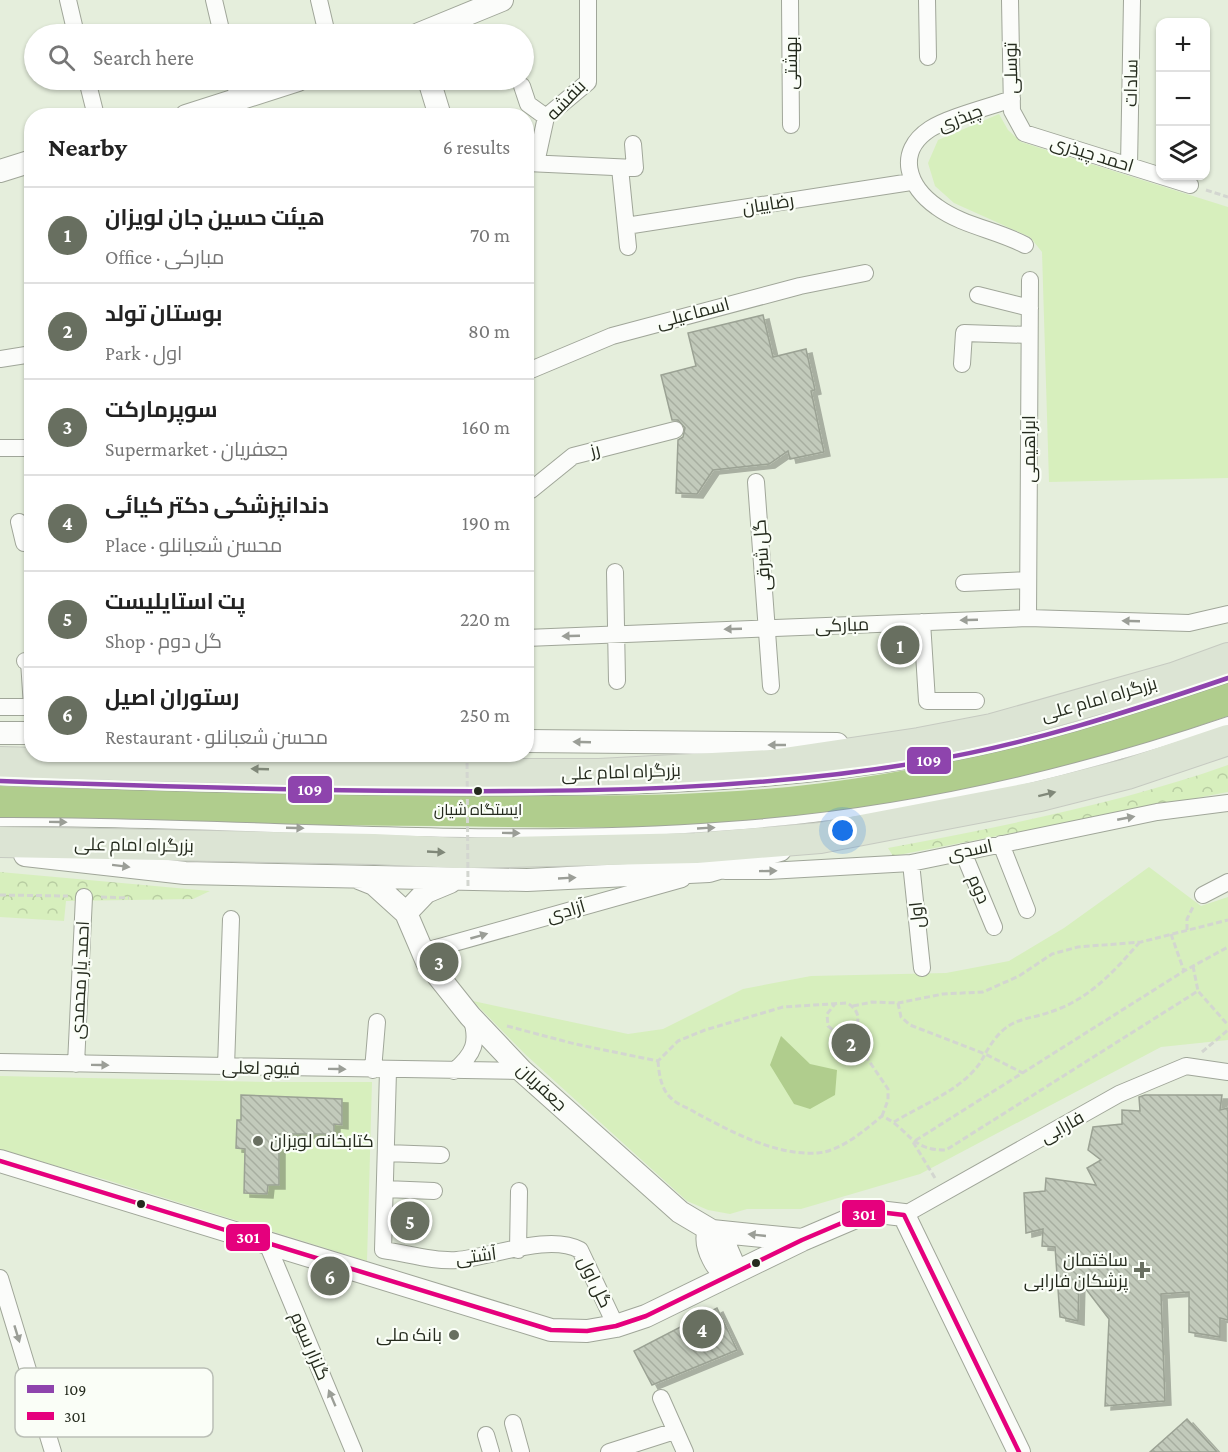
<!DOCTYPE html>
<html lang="en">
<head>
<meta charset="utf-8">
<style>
	body { margin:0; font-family:"Crimson Pro",Cairo,serif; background:#f2f2f2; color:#222 }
	.controls { position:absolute; right:18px; top:18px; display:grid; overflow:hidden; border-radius:12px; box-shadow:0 2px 4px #0004 }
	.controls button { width:54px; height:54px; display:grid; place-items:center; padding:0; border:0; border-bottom:2px solid #e0e0e0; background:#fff; color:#222; font:30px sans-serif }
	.you { position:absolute; left:843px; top:831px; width:21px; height:21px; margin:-15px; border:4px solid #fff; border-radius:50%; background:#1a73e8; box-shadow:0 0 0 9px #1a73e833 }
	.badge { display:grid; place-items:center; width:39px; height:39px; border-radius:50%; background:#686f60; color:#fff; font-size:20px; font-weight:700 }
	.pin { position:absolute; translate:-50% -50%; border:3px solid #fff; box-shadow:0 2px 6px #0006 }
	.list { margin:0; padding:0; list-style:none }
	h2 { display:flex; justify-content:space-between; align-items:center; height:78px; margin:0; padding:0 24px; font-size:26px }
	h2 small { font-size:20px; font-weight:400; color:#767676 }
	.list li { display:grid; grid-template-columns:39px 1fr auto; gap:18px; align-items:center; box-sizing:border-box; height:96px; padding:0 24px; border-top:2px solid #e0e0e0 }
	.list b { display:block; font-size:22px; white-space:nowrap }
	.list p { margin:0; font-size:20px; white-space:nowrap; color:#767676 }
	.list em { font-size:20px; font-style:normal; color:#767676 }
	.icon { flex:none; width:33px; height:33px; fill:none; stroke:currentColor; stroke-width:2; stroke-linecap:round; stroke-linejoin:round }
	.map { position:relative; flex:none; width:1228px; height:1452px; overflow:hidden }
	.search { position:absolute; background:#fff; box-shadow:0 2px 4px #0004; left:24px; top:24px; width:510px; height:66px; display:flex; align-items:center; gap:15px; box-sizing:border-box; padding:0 21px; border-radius:33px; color:#767676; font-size:22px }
	.panel { position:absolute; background:#fff; box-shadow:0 2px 4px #0004; left:24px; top:108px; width:510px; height:654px; border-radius:24px }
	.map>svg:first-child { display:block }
	.forest { fill:url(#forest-crowns) }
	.park { fill:#d7efbd }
	.water { fill:#b0cd8d }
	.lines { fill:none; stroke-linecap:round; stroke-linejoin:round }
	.river { stroke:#b0cd8d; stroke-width:32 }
	.building { fill:url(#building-back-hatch); stroke:#9ba294; stroke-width:1.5; filter:url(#shadow) }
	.lane-casing { stroke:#a0a699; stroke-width:10 }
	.street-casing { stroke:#a0a699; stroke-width:18 }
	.secondary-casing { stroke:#a0a699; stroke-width:24 }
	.highway-casing { stroke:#c6cac1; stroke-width:32 }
	.path { stroke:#d3d6d0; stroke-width:3; stroke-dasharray:6 3; stroke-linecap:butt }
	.lane { stroke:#fbfcfa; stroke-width:8 }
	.street { stroke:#fbfcfa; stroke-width:16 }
	.secondary { stroke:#fbfcfa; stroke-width:22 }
	.highway { stroke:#dce4d4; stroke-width:30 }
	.path-bridge { stroke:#d3d6d0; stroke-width:3; stroke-dasharray:6 3; stroke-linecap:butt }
	.bus-1-casing { stroke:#fafef7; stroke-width:9 }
	.bus-2-casing { stroke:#fafef7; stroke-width:9 }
	.bus-1 { stroke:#8e44ad; stroke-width:4.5 }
	.bus-2 { stroke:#e5007d; stroke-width:4.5 }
	.oneway { fill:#9b9e97 }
	.oneway2 { fill:#808879 }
	.bus-dot { fill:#252b1e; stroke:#fafef7; stroke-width:2 }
	.poi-dot { fill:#686f60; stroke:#fafef7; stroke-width:2 }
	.labels { text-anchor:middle; stroke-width:4.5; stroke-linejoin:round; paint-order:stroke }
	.bus-label { font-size:16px; fill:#252b1e; stroke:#fafef7 }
	.street-label { font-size:18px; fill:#252b1e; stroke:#fafef7 }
	.poi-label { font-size:18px; fill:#252b1e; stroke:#fafef7; text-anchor:end }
	.key { fill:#fafef7; stroke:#babfb6; stroke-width:1.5 }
	.key-label { font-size:16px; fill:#252b1e }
	.line-badge { stroke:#fafef7; stroke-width:2 }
	.badge-label { font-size:16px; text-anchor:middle; font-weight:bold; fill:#fff }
</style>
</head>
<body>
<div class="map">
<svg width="1228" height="1452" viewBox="0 0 1228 1452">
	<defs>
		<pattern id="forest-crowns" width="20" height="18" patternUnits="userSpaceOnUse" patternTransform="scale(1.5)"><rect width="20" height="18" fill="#d7efbd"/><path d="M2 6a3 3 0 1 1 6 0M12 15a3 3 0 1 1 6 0" fill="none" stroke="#b8cda2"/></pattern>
		<pattern id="building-back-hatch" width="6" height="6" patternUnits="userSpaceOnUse" patternTransform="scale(1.5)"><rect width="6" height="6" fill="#c2cabb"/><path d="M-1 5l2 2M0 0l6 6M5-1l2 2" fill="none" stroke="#a7aea0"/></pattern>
		<filter id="shadow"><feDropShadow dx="6" dy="4" stdDeviation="0" flood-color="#0004"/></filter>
	</defs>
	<rect width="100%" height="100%" fill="#e5eedc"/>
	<path class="forest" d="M1228,765V792L893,856L888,848C999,827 1121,803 1228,765Z
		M0,872L210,891L193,899L66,901L64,921L0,917Z"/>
	<path class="park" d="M999,114L1008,130L1021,142L1228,207V478L1049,482L1042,252L1030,237L954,203L935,186L928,163L938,140Z
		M1149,867L1201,906L1228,897V1040L1161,1047L920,1174L801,1209H747L730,1214L708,1210L687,1201L526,1055L473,1001L628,1034L663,1029L743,989L811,976L946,973L1009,961L1064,928Z
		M0,1076L269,1082H372L367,1261L107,1180L0,1150Z"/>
	<path class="water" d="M781,1036L810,1064L837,1070L835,1095L810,1109L794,1104L770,1065Z"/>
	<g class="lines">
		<path class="river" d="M0,802C148,807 295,809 443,810C569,812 697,815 823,799C960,782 1098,745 1228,699"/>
	</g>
	<path class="building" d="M763,315L773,357L806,349L815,390L811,391L824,452L790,459L788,451L769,464L713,470L697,494L676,493L678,440L683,437L685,428L678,420H672L661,375L696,366L688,333Z
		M241,1095L342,1099V1125L334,1124V1134H279V1185H268L267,1194L244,1193L245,1149L236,1148L237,1120H241Z
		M1145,1095H1222L1220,1110L1228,1108V1320L1220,1318V1337L1189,1332V1292L1161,1294L1165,1401L1105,1406L1109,1319L1079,1280L1078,1321L1060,1317L1055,1247L1042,1246L1043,1229L1026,1233L1024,1193L1045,1191L1046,1178L1096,1185L1087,1168L1101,1160L1088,1150L1093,1127L1122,1124V1110L1140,1111L1139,1097Z
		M717,1308L737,1350L652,1385L634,1351Z
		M1187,1419L1217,1452H1150Z"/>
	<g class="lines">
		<g class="lane-casing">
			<path id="lane" d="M25,661L28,707
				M0,781C139,786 279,790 418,791C587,793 754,791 922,762C1026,745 1128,712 1228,678
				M0,822C243,821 486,845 729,826C899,814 1067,776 1228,721"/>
		</g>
		<g class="street-casing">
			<path id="street" d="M68,0L76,34
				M214,0L222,34
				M319,0L327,34
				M790,0L791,125
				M927,0L928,57
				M1010,0L1012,111L1024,133L1190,185
				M87,80L96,116
				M234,80L239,100
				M522,86L528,104L546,117
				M1012,99C989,107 949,117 930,129C895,152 908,187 937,207C963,226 997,230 1025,245
				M527,163L635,168L633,144
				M536,163L546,117L588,82V0
				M1129,166L1132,0
				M620,168L628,247
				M626,226L911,182
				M978,295L1030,308
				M0,359L32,354
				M962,364L964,333L1029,335
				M526,372L612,336L800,286L865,273
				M0,448H32
				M756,482L771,686
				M526,491L531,490L573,456L675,430
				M19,522L24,543
				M615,572L617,681
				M964,583L1028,580
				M1028,618L1030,280
				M922,622L927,701H976
				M526,638L1028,618L1189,623L1228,614
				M25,661H32
				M0,707H32
				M1001,844L1027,910
				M963,852L994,927
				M911,863L922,968
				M725,871H768L911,863L1157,812L1228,803
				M1203,895L1228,882
				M422,952L682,879
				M0,1062L522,1071
				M76,1064L84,897
				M226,1067L231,919
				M373,1070L377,1022
				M388,1071L383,1250C406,1253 434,1262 457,1260C492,1257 549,1233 580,1250L616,1326
				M454,1071C474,1054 479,1042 471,1017
				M386,1153L441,1155
				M385,1189L434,1191
				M904,1215L1119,1094L1186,1066L1228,1072
				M266,1241L354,1452
				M518,1250L519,1191
				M0,1278L53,1452
				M661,1398L685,1452
				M513,1423L521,1452
				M486,1435L491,1452
				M609,1452L675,1431"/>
		</g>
		<g class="secondary-casing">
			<path id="secondary" d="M419,34L502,0
				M429,80L440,116
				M186,116L298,80
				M0,171L32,161
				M0,733H32
				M526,741L837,744
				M25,855L185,873L527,880L709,871L780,850
				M359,878L374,884L406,913L427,962L470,1016L522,1071L680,1212L712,1231L802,1240
				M406,913L426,892L450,882
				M0,1161L551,1330L587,1331L616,1326L646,1316L802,1240L870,1211L904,1215L1019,1452
				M712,1231L721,1236L734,1266L730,1275C717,1273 705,1246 708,1234Z"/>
		</g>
		<g class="highway-casing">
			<path id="highway" d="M0,762L459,774H599L771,765L919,743L992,729L1173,678L1228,658
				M0,842L374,849L460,853L696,848L820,838L1040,796L1127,774L1228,740"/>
		</g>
		<path class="path" d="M1206,190L1228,197
			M0,895L68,896
			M101,897L129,898
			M1187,930V919L1193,907
			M1171,934L1184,971
			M1193,966L1198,991
			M898,1003L901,1017L910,1025L985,1054C1009,1012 1023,1024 1061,1008C1094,994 1116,969 1139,943
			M853,1006L872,1002L898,1003L943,994L983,992L1019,976L1052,954L1078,947L1141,942L1228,920
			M507,1026L575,1044L658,1061L678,1041L705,1030L783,1007L847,1003C860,1010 862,1023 850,1033L838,1034L828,1026L827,1014L835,1004
			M850,1033L888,1089V1100L882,1116
			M1202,1052L1228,1030
			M658,1061C659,1074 661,1090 672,1099C678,1105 689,1108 696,1113C732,1132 776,1156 818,1153C841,1151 865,1130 882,1116C909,1128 910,1151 946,1150L1198,991L1228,1025
			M894,1122C923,1104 970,1087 985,1054L1023,1073
			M935,1178L913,1142L1184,971L1228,947"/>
		<use href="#lane" class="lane"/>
		<use href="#street" class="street"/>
		<use href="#secondary" class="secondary"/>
		<use href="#highway" class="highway"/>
		<path class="path-bridge" d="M467,754L468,887"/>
		<g class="bus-1-casing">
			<path id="bus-1" d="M0,781C141,786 283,790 424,791C591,792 757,790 922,762C1026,745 1128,712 1228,678"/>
		</g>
		<g class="bus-2-casing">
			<path id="bus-2" d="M0,1161L551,1330L587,1331L616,1326L646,1316L802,1240L870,1211L904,1215L1019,1452"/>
		</g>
		<use href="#bus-1" class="bus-1"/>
		<use href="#bus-2" class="bus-2"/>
	</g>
	<defs><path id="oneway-solid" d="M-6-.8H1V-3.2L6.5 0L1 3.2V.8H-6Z" transform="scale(1.5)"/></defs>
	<g class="oneway">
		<use href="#oneway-solid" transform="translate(969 620) rotate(178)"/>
		<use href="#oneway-solid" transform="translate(1131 621) rotate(-178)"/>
		<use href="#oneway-solid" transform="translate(733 629) rotate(178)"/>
		<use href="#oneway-solid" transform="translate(571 636) rotate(178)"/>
		<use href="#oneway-solid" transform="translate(582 742) rotate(-178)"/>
		<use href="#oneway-solid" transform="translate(777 745) rotate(180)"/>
		<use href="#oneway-solid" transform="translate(1126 818) rotate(-11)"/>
		<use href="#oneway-solid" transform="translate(58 822) rotate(1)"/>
		<use href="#oneway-solid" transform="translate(295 828) rotate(2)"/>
		<use href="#oneway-solid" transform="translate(706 828) rotate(-3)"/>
		<use href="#oneway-solid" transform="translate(511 833) rotate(1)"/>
		<use href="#oneway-solid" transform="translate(121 866) rotate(7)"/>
		<use href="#oneway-solid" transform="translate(768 871) rotate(-1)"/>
		<use href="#oneway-solid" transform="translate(567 878) rotate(-3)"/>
		<use href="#oneway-solid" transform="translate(479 936) rotate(-16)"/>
		<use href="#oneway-solid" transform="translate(100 1065) rotate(1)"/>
		<use href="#oneway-solid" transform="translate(337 1069) rotate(1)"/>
		<use href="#oneway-solid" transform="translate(757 1235) rotate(-174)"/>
		<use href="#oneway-solid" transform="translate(17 1334) rotate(73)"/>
		<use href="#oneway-solid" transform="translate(332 1398) rotate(-113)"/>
	</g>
	<g class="oneway2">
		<use href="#oneway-solid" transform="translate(260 769) rotate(-178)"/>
		<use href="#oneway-solid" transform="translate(1047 794) rotate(-14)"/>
		<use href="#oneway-solid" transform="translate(436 852) rotate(3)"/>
	</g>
	<g class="bus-dot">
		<circle cx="478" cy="791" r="5"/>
		<circle cx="141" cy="1204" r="5"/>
		<circle cx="756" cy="1263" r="5"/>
	</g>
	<g class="poi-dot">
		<circle cx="258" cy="1141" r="6"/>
		<path d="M1139 1261h6v6h6v6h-6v6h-6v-6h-6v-6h6z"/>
		<circle cx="454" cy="1335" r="6"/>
	</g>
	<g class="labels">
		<g class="bus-label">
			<text x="478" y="815">ایستگاه شیان</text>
		</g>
		<g class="street-label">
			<text transform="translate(791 63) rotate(-90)" y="6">بهشتی</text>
			<text transform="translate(1011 68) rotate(-91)" y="6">توسلی</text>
			<text transform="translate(1131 83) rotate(-89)" y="6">سادات</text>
			<text transform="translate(566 100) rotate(-46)" y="6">بنفشه</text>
			<text transform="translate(960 118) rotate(-21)" y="6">چیذری</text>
			<text transform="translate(1092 154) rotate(17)" y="6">احمد چیذری</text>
			<text transform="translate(768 204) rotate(-9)" y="6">رضاییان</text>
			<text transform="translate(693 313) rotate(-15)" y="6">اسماعیلی</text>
			<text transform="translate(1029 449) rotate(-90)" y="6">ابراهیمی</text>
			<text transform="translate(595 450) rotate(-14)" y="6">رز</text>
			<text transform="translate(762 555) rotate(-94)" y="6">گل شرقی</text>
			<text transform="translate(842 625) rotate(-2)" y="6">مبارکی</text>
			<text transform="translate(1099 699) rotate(-16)" y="6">بزرگراه امام علی</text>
			<text transform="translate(621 772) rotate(-2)" y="6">بزرگراه امام علی</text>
			<text transform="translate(134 845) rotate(1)" y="6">بزرگراه امام علی</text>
			<text transform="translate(970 850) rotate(-12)" y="6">اسدی</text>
			<text transform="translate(979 889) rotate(67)" y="6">دوم</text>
			<text transform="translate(566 911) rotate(-16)" y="6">آزادی</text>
			<text transform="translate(917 915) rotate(-96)" y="6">اول</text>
			<text transform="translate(80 980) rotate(-87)" y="6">احمد یار محمدی</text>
			<text transform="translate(261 1068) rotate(1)" y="6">فیوج لعلی</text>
			<text transform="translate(542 1087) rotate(43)" y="6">جعفریان</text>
			<text transform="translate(1062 1127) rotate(-29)" y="6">فارابی</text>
			<text transform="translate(476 1256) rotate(-7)" y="6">آشتی</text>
			<text transform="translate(595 1282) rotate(64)" y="6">گل اول</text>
			<text transform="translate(310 1346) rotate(67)" y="6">گلزار سوم</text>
		</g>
		<g class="poi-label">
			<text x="270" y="1147" text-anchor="start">کتابخانه لویزان</text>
			<text x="1128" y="1266">ساختمان<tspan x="1128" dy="21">پزشکان فارابی</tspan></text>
			<text x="442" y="1341">بانک ملی</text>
		</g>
	</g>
	<rect x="15" y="1368" width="198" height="69" rx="9" class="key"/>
	<rect x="27" y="1385" width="27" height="8" fill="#8e44ad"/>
	<rect x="27" y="1412" width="27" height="8" fill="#e5007d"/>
	<g class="key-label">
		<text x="64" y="1395">109</text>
		<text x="64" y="1422">301</text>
	</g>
	<g class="line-badge">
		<rect x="906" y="746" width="46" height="29" rx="6" fill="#8e44ad"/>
		<rect x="287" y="775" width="46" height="29" rx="6" fill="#8e44ad"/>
		<rect x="841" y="1199" width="45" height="29" rx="6" fill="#e5007d"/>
		<rect x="225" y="1223" width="46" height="29" rx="6" fill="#e5007d"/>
	</g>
	<g class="badge-label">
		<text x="929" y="766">109</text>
		<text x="310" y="795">109</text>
		<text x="864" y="1220">301</text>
		<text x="248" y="1243">301</text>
	</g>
</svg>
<div class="controls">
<button>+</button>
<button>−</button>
<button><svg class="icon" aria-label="layers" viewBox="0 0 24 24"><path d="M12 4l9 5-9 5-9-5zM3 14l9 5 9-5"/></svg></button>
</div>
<div class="you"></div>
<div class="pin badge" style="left:900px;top:645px">1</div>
<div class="pin badge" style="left:851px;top:1043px">2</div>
<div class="pin badge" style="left:439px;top:962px">3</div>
<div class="pin badge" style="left:702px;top:1329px">4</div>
<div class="pin badge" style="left:410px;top:1221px">5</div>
<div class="pin badge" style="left:330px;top:1276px">6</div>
<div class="search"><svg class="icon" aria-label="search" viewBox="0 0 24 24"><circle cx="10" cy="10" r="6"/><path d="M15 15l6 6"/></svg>Search here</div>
<section class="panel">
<h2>Nearby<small>6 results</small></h2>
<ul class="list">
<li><span class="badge">1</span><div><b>هیئت حسین جان لویزان</b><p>Office · مبارکی</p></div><em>70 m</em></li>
<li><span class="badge">2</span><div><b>بوستان تولد</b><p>Park · اول</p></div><em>80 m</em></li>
<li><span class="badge">3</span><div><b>سوپرمارکت</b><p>Supermarket · جعفریان</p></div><em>160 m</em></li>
<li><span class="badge">4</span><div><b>دندانپزشکی دکتر کیائی</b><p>Place · محسن شعبانلو</p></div><em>190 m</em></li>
<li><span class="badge">5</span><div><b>پت استایلیست</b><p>Shop · گل دوم</p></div><em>220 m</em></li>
<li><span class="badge">6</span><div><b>رستوران اصیل</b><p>Restaurant · محسن شعبانلو</p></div><em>250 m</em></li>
</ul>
</section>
</div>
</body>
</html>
